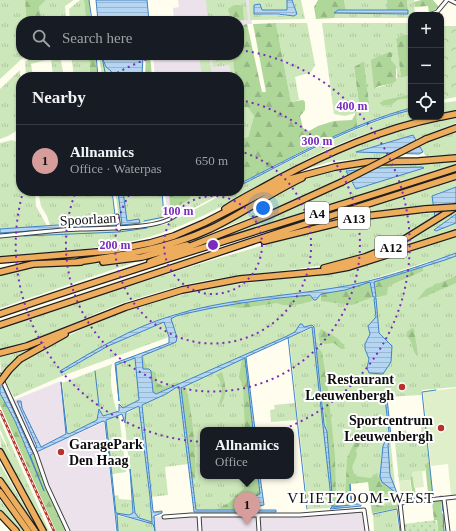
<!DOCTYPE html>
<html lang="en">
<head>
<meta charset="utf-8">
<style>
	body { margin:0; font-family:"Times New Roman",serif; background:#20242c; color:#f1f3f6 }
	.controls { position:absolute; right:12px; top:12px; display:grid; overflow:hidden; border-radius:8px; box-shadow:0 1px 3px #0004 }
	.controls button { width:36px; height:36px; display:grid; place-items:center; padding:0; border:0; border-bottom:1px solid #363941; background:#171b24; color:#f1f3f6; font:20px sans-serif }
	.you { position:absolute; left:263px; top:208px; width:14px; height:14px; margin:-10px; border:3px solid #fff; border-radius:50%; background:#1a73e8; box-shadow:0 0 0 6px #1a73e833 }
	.badge { display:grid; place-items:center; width:26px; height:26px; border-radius:50%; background:#d69d9b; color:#111; font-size:13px; font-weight:700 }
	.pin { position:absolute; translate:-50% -33px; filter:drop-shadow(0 1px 2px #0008) }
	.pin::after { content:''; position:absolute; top:21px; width:14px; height:12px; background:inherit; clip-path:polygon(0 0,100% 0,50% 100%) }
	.popup { position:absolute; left:200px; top:427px; width:94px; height:52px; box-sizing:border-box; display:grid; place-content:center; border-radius:8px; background:#171b24; filter:drop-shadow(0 1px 3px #0005); font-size:13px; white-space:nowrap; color:#9ea1a6 }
	.popup b { font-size:15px; color:#f1f3f6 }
	.popup::after { content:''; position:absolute; left:50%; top:100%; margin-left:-8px; border:8px solid transparent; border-top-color:#171b24 }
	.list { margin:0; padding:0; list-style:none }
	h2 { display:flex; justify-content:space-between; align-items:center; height:52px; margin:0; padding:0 16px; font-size:17px }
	h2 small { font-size:13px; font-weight:400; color:#9ea1a6 }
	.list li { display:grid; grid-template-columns:26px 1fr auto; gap:12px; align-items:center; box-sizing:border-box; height:72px; padding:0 16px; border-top:1px solid #363941 }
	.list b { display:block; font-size:15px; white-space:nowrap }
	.list p { margin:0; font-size:13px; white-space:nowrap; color:#9ea1a6 }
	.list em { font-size:13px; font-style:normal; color:#9ea1a6 }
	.icon { flex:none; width:22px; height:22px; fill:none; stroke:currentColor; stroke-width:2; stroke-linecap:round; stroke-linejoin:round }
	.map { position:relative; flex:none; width:456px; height:531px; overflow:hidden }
	.search { position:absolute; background:#171b24; box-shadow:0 1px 3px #0004; left:16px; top:16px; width:228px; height:44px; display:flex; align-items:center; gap:10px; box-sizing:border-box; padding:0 14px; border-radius:16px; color:#9ea1a6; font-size:15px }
	.panel { position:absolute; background:#171b24; box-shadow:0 1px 3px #0004; left:16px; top:72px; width:228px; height:124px; border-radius:16px }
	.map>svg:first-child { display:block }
	.industrial { fill:#ebe2eb }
	.grass { fill:url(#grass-tufts); fill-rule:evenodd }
	.forest { fill:url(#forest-firs) }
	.park { fill:url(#park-crowns) }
	.garden { fill:url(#garden-dots) }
	.pitch { fill:#deefca }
	.water { fill:url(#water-rules); stroke:#3f83c7; fill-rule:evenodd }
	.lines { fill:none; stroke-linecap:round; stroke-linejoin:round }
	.stream { stroke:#3f83c7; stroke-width:1 }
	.street-casing { stroke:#404040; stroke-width:5 }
	.highway-casing { stroke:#1e1e1e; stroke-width:8 }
	.street { stroke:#fff; stroke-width:3 }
	.highway { stroke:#edad5d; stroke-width:5.5 }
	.rail-casing { stroke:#b6332c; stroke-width:2.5 }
	.rail { stroke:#fff; stroke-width:1; stroke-dasharray:3; stroke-linecap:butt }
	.highway-bridge-casing { stroke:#1e1e1e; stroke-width:8; stroke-linecap:butt }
	.highway-bridge { stroke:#edad5d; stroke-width:5.5 }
	.ring { fill:none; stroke:#7b2cbf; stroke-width:2; stroke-dasharray:2 4 }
	.poi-dot { fill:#b6332c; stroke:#fff; stroke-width:1.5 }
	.labels { text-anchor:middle; stroke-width:4; stroke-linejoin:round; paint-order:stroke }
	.shield { fill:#fff; stroke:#565656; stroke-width:1 }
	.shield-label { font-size:13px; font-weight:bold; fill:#0d0d0d }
	.street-label { font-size:14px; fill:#0d0d0d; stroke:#fff }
	.poi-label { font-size:14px; font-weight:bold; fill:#0d0d0d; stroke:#fff; text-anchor:end }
	.neighbourhood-label { font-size:15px; letter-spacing:1px; fill:#0d0d0d; stroke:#fff }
	.centre { fill:#7b2cbf; stroke:#fff; stroke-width:2 }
	.ring-label { font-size:12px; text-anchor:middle; font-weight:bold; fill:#7b2cbf; stroke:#fff; stroke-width:4; stroke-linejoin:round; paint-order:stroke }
</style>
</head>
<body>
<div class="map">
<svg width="456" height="531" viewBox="0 0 456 531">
	<defs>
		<pattern id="grass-tufts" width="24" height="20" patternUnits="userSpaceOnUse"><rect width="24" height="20" fill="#cce7b9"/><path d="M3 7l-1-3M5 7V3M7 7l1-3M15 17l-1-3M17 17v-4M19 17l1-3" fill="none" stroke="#aec59e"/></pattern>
		<pattern id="forest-firs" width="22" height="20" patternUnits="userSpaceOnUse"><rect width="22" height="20" fill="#afd799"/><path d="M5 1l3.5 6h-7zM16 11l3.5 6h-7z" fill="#95b783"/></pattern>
		<pattern id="park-crowns" width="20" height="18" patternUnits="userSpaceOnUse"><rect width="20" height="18" fill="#cce7b9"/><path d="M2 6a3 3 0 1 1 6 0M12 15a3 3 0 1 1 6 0" fill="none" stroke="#aec59e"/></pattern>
		<pattern id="garden-dots" width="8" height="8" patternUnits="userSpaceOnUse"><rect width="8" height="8" fill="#cce7b9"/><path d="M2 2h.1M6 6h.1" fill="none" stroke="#aec59e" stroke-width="1.8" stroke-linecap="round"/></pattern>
		<pattern id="water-rules" width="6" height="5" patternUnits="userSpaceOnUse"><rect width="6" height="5" fill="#b5d6f3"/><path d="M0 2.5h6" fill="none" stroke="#9ab6cf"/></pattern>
	</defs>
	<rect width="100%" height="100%" fill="#fefdee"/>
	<path class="industrial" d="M178,0H250L252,24H247L239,182V77H155L153,55H239V21H174L173,8L179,7Z
		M165,191H222L177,217L171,212L167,211Z
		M61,381L68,438L104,422L116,531H70L46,480L14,400Z
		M365,508L368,531H155L153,517L192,513H303Z"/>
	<path class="grass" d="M0,0H25L26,21H21V55H26L0,79Z
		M46,0H74L65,6L66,21H42L39,7Z
		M80,0H84L86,21H70L69,9Z
		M206,0H246L248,20H244V12L232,14L234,21H208Z
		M249,0H287V10H262L260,5H254V14L294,16L296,11L292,0H301L305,19L250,20Z
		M344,0H387V10L346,11Z
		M407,0H414L415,15H411V18H334V13L408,10Z
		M276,23H307L315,65L311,72L295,77L299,100L291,102Z
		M322,23H411V35H402L396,39L401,78L411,75V94L384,100L383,106L391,105L398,100L411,98V108L357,126L355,113L345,116L334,114ZM393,53L391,60L397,70V78L390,84L375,88ZM364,61L370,111L360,112L354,67Z
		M57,55H65L60,56L64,77H53L51,57Z
		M71,55H89L90,73L87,77H74Z
		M99,55H101L106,67L111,71L113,77H102Z
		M199,55H209L212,77H202Z
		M212,55H215L216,61L233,59L235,77H231L230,65L213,67Z
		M45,56L46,60L31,64L33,77H26L25,62L31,58Z
		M20,70L21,128L8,136L0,139V89Z
		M456,101V112L441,114V103Z
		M239,105L248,108L254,116L248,137L239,139Z
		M411,110V117H424C386,126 349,138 313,156C266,181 220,211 170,230C116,250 57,251 0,256V237L76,231L124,229L169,224V222L180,212L192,206L191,204L185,207L183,203L190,199L189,191H195V195L205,191H226L184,213L177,219L229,191H239V186C296,158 350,128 411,110Z
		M456,118V123L416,139L411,136L356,152L400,153L384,157L333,161L300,171C354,144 397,130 456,118Z
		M456,132V154L426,156L419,145Z
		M12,140L21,144V191H35L36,206L47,226L0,229V143Z
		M456,162V164L204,245L290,210L351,182L356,189L424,168L387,167L347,170L348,175L299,199L204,235L203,233L323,171L361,164Z
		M456,179V187L438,193L433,206C385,206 339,219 293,231Z
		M38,191H111L117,226L116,227L0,235V233L116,225V219V221L50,225L47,216L41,206Z
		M115,191H118L122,225L140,223L139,219L127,221L123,191H162L164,218L141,223L140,225L120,226Z
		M456,211V214L434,230L436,231L456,223V230L395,250Z
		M434,213L435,217C406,236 378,251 345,260C291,274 234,272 180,286C149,294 117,304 88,317C59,329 31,345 0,349V327L209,261L323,228L362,220L400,215Z
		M456,236V253L356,284L336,288L226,303L172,315L136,329L60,371L61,373L108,346L164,322L169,337L62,376L14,397L5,380C18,362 36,353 55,343C106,314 163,297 220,287C260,280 301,278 340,271C380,264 418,249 456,236Z
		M456,254V387L422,390L421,395L386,397L397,505L399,506L402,531H400L398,509L372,513L369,482L350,484L352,507L308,509L289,337L313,328L316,354L313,327L311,326L245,356L254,430H203V476H259L262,503L252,511H194L181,404L188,464L165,467L168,495L151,497L142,404L175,389L142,402L137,355L170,343L167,318C216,302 267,301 318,292C365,284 410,268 456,254Z
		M156,255L0,308V275L36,266L107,263Z
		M40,343L21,355L1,374L0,357L16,353Z
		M135,358L140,400L123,408L120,404L116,365Z
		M112,364C109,379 112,397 117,411L102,416L100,409L97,420L68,434L62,383Z
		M295,403L297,420L271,422L270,410L275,409L274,405Z
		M139,406L150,497L152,522L139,518L134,512L124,415Z
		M119,415L126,472L112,474L106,420Z
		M0,420L49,531H46L1,450L0,434L12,458L0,429Z
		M421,423H425L429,462L425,464V471L412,472L413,477H410V480L399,481L394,433L406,430L407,435L421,433Z
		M0,464L39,531L0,475Z
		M118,495L119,499L132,500L133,513L129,515L116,513L115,496Z
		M0,500L23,531H20L0,511Z
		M396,510L399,531H374L373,514Z
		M116,515L153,524L154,531H118Z"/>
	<path class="forest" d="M25,0H46L39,7L42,21H26Z
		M84,0H89L91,21H86Z
		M318,0H344L346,11H336L334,18L316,19L314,7Z
		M387,0H407L408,10H387Z
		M421,0H433L439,7L429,13L428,6L415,7L414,2Z
		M241,5L243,8L244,20L234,21L233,16L229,13L228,9L234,5Z
		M276,23L291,102L303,100L305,102V110L300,116L303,128L309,131L318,126L334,121L352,120L356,113L357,126L304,150L239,184V139L248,137L254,116L248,108L239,105V77H235L233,59L216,61L215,55H239V26L247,24L262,92H266L253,24Z
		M402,35H411V75L401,78L396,39Z
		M389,52L393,53L391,60L396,66V81C389,87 380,83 374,89L371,60Z
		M89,55H95L98,77H87L90,73Z
		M146,55H150L152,77L145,76Z
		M364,61L370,111L360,112L354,67Z
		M411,94V98L398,100L391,105L383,106L380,103L384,100Z
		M169,191H189L190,199L175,208L170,206Z
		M423,267V271L388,286L387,295L376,297L374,282Z
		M456,276V283L417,300L426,289Z
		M370,282L373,297L352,305L321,301V294L345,290Z
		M311,295L314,300C304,304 286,308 277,303L243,308L221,306Z
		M412,328L414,329L418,355L417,356C411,350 414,341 406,336L407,332Z
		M321,329L337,338L344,345L345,349H341L334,343L325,344L320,342L318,335Z
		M316,346L322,352L328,390L335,456L336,501H345L347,458L355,441L361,443L356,450L357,455L352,467L355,476L371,478L375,474L378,478L380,477L382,482L395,492L397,503H391L390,494L378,495L379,506L397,505V508L372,513L368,482L349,484L350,505L333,507L327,432Z
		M143,355L146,367L156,373L157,383L164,386L178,382L180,384L156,394L153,392L151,371L143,369Z
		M245,357L253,430H245L243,386L239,377L242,359Z
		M222,372C225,383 228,394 221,404L219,403C223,395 223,381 216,375Z
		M181,388H186C193,417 196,449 195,479L191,480Z
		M0,393L15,421L44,491L29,455L34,452L45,485L66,531H56L0,405Z
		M429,462L433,496L413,498L410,477H413L416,495L428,493L425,464Z
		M248,476H258L260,494L250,499L240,510H216L230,502L243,489Z
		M433,501H441L444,531H438L437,520H434L432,502Z"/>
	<path class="park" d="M441,26H456V97L441,100Z"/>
	<path class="garden" d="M436,520L438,531H405L404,524Z"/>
	<path class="pitch" d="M456,388V495H451L448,464L431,466L423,392Z
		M422,471L424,487L414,488L412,472Z
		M410,480L412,495L401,497L399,481Z"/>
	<path class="water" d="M96,0H147L149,21H98Z
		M287,0H292L297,14L294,16L278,14H254V5L260,4L262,10H287Z
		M338,10H408V14L334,13Z
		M101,55H143L142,77H113L111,71L106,67Z
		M411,108V110C349,126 295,158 239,186V184C295,156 350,124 411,108Z
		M413,135L423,152L419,154L356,152Z
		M377,168L423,167L424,168L356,189L346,171Z
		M456,187V203L435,217L432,196Z
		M118,191H123L127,221L139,219L140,223L122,225Z
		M456,214V223L436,231L434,230Z
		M116,221V225L0,233V229Z
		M456,253V256L445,260L374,282L376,297H373L370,282L345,290L321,294L316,300H314L310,295C265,299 220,305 176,316L171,319L177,337L176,342L142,356L143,369H149L151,371L153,392L156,394L285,337L295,332L300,324H302L304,327L312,325L314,327L324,424L327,432L333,507L350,505V484L352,504H361V506L330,509L332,507L312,327L246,357L255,430H253L245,358L181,388L196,510H241L250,499L260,494L258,476H260L264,505L259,506L258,510H276V512H194L179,388L177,387L166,394L142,405L153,511L154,512L162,511V513L154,516L155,531L153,524L117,514L118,531H117L105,422L103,421L30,455L44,491L15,421L0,393V381L31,450H33L37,447L17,401H21L22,408L41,447L66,434L61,382L67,433L69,434L97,420L99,409L103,416L119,411V404L123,408L139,400L135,358L116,365L119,401L115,363L169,343V337L164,322L108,346L61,373L60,371C95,350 131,328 171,316C224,299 280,297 334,288C375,282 417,267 456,253ZM139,406L150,497L152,522L139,518L135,513L130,469L133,513L129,515L116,513L106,420L122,414L125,423L126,412Z
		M376,298L379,333L392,346L391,362L383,374L369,373L367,368L369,359L365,349V344L370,334L368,326L376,317L374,299Z
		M385,398H387L391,437L388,445L390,475L397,493V501H396L395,492L382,482L380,477L383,446L389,433Z"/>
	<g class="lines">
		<path class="stream" d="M89,0L92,21
			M96,55L98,77
			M102,57L106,77
			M112,191L115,215
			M144,221L164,217L162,191
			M24,236L119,232L147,228
			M288,337L307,509
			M95,371L99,406
			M439,497L441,496
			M405,500L433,497L422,392L436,390
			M442,502L443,511
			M373,514L397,509L400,531
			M443,514L444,531"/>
		<g class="street-casing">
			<path id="street" d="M450,0L456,3
				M429,15L437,12L447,0
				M117,216L119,229
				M0,236C26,234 53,230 80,229C102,228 159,230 176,215
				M0,375L36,454L47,486L68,531
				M444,499L448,531
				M199,515L200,531
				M258,515L259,531
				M164,517L191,515H300L364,510L367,531
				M403,531L400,503L456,497"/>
		</g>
		<g class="highway-casing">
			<path id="highway" d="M441,117L456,114
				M426,139L456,128
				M225,209C241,198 259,190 276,180C329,152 381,129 440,117
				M264,241L366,216L425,209
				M0,260L109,251L150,243L174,236L204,223L290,179L335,167L367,162L419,161L456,158
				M77,262C123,255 167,249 210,229C242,214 270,193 302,178
				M103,262L142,257L187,245
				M150,262L267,216L342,182
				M324,268L365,257L395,245L456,207
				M0,272L33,264L81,262
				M0,314C151,262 304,217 456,168
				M0,325L283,231L456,176
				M0,353L27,346L126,307L182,290L240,279L327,271L349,267L456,233
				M20,359L65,334
				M0,452L43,531
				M0,481L35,531
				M0,492L28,531
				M0,514L16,531"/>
		</g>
		<use href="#street" class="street"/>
		<use href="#highway" class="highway"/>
		<g class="rail-casing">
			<path id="rail" d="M0,411L54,531"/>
		</g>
		<use href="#rail" class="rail"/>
		<g class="highway-bridge-casing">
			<path id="highway-bridge" d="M342,182L426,139
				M425,209L456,207
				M0,382L9,370L20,359"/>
		</g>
		<use href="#highway-bridge" class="highway-bridge"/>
	</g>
	<g class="ring">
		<circle cx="213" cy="245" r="49"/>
		<path d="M239 151A98 98 0 1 1 131 192"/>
		<path d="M240 100A147 147 0 1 1 76 191"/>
		<path d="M112 76A197 197 0 0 1 160 55M240 50A197 197 0 1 1 23 192"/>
	</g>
	<g class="poi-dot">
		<circle cx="402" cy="387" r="4"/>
		<circle cx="441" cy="428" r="4"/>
		<circle cx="61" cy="452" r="4"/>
	</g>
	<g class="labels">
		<g class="shield">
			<rect x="305" y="202" width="24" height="22" rx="3"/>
			<rect x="338" y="207" width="32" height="22" rx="3"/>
			<rect x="375" y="236" width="32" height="22" rx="3"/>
		</g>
		<g class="shield-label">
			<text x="317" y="218">A4</text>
			<text x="354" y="223">A13</text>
			<text x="391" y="252">A12</text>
		</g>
		<g class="street-label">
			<text transform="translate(88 219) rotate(-3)" y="5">Spoorlaan</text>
		</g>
		<g class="poi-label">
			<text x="394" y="384">Restaurant<tspan x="394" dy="16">Leeuwenbergh</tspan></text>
			<text x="433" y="425">Sportcentrum<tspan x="433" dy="16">Leeuwenbergh</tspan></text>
			<text x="69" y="449" text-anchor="start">GaragePark<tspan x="69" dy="16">Den Haag</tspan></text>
		</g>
		<g class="neighbourhood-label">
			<text x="361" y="503">VLIETZOOM-WEST</text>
		</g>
	</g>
	<circle cx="213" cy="245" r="6" class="centre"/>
	<g class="ring-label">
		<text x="352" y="110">400 m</text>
		<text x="317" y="145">300 m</text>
		<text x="178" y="215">100 m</text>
		<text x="115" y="249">200 m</text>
	</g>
</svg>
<div class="controls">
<button>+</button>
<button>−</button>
<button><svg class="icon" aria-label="locate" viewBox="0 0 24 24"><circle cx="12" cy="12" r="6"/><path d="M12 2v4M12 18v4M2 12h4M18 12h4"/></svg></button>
</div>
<div class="you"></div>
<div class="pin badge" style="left:247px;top:525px">1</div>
<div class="popup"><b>Allnamics</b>Office</div>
<div class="search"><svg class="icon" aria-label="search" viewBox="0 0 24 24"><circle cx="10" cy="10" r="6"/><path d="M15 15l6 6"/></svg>Search here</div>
<section class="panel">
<h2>Nearby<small></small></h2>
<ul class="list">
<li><span class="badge">1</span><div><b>Allnamics</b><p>Office · Waterpas</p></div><em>650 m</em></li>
</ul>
</section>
</div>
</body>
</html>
